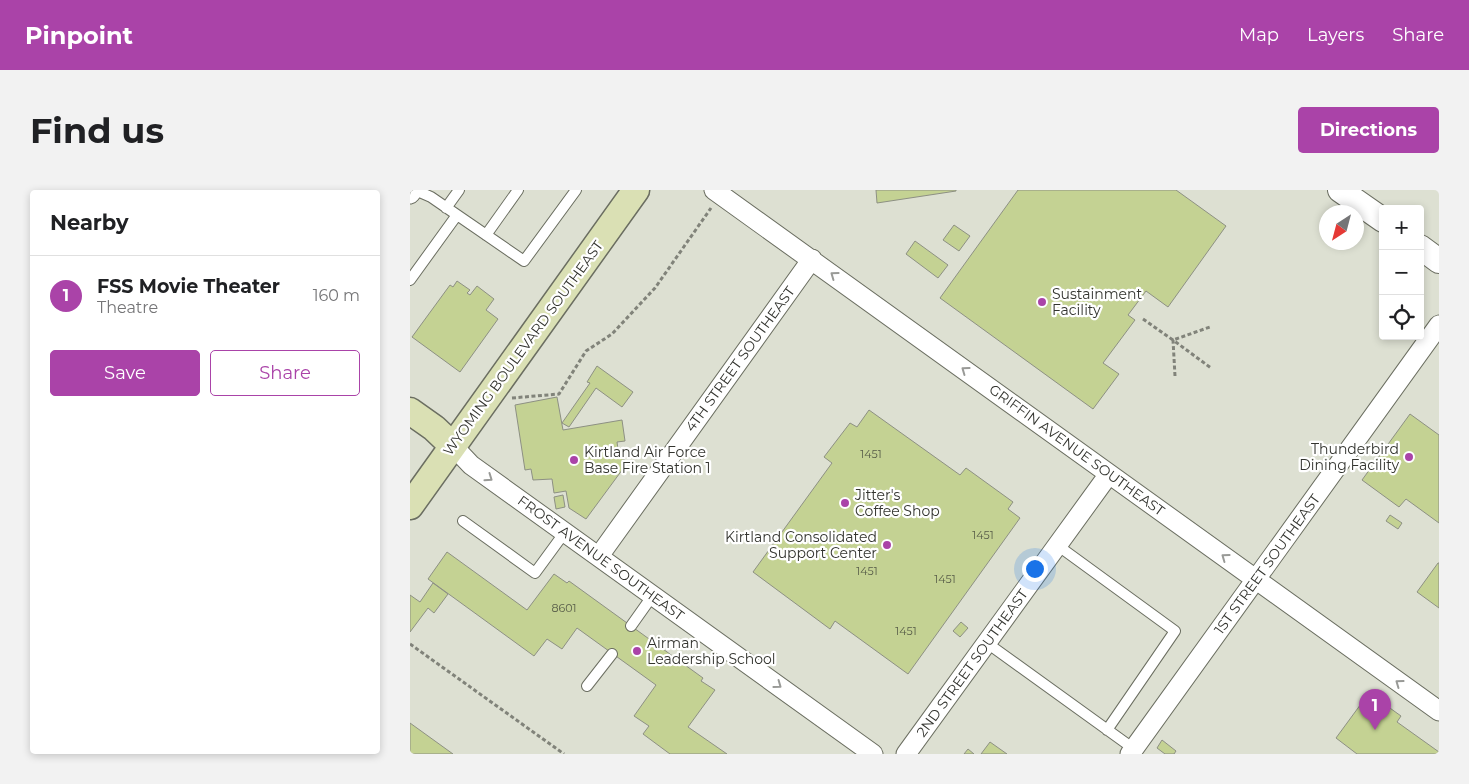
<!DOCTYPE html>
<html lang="en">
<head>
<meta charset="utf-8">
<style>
	body { margin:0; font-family:Montserrat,sans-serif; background:#f2f2f2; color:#202124 }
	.controls { position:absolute; right:15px; top:15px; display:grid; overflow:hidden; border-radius:5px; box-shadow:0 2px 8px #0003 }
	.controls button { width:45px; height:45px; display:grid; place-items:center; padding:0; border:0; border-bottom:1px solid #e0e0e0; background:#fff; color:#202124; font:25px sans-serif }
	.compass { position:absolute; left:909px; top:15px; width:45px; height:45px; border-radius:50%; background:#fff; box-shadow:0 2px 8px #0003; rotate:216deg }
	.you { position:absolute; left:624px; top:378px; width:18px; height:18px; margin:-12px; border:4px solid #fff; border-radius:50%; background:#1a73e8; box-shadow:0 0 0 8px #1a73e833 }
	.badge { display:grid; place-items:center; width:32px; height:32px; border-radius:50%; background:#aa43a8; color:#fff; font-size:16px; font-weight:700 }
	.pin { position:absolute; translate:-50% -41px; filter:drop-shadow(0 1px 2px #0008) }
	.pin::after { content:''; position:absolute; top:26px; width:18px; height:15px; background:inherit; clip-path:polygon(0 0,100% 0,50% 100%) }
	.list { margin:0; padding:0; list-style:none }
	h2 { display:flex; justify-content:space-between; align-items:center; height:65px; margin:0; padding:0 20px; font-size:21px }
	h2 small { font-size:16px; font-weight:400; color:#757577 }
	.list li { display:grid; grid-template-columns:32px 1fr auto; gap:15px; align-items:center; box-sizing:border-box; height:80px; padding:0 20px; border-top:1px solid #e0e0e0 }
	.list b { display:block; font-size:19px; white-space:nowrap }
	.list p { margin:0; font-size:16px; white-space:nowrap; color:#757577 }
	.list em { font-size:16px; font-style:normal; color:#757577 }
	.actions { display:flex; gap:10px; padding:15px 20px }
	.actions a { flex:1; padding:11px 0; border:1px solid #aa43a8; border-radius:5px; text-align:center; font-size:18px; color:#aa43a8 }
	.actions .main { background:#aa43a8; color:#fff }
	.icon { flex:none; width:28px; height:28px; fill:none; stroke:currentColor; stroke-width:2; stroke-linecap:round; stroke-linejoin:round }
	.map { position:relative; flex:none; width:1029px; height:564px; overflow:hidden; border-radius:5px }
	header { display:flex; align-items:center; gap:30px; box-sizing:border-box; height:70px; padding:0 25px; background:#aa43a8; color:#fff }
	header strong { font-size:24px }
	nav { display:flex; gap:28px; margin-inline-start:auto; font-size:18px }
	.intro { display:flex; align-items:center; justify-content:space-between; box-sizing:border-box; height:120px; padding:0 30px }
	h1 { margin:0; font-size:35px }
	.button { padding:12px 22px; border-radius:5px; background:#aa43a8; color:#fff; font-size:18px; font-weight:700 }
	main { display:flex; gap:30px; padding:0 30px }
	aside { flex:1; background:#fff; border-radius:5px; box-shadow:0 2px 8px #0003 }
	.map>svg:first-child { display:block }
	.building { fill:#c4d293; stroke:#8d9083 }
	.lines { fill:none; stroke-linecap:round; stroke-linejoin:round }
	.service-casing { stroke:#6b6e61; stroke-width:12 }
	.minor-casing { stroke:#6b6e61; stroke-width:21 }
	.tertiary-casing { stroke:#6b6e61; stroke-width:26 }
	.secondary-casing { stroke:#6b6e61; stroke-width:29 }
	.path { stroke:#81837a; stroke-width:3; stroke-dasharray:4 2.5; stroke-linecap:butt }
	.service { stroke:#fff; stroke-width:10 }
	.minor { stroke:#fff; stroke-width:19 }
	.tertiary { stroke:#fff; stroke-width:24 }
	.secondary { stroke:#dae0b4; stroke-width:26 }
	.oneway { stroke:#999a97 }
	.poi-dot { fill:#aa43a8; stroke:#fff; stroke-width:2 }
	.labels { text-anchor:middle; stroke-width:4.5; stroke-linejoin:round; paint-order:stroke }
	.number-label { font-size:11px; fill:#575c48 }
	.poi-label { font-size:14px; fill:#33342f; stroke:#fff; text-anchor:start }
	.street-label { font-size:14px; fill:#33342f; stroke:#fff }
</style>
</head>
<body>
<header>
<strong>Pinpoint</strong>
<nav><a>Map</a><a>Layers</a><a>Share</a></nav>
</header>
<div class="intro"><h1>Find us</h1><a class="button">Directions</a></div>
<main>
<aside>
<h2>Nearby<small></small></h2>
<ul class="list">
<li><span class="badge">1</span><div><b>FSS Movie Theater</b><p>Theatre</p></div><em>160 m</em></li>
</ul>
<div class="actions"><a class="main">Save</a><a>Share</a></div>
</aside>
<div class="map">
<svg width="1029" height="564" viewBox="0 0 1029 564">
	<rect width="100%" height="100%" fill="#dde0d2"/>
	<path class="building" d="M466,0H546V1L467,13Z
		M608,0H766L816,36L758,117L736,101L718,125L725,130L693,173L709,184L683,219L530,108Z
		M544,35L560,46L549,61L533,50Z
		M505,51L538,75L528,88L496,64Z
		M47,91L60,100L57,103L60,105L67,96L84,109L76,120L88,129L50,182L2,147L40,95L43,97Z
		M187,176L223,202L212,217L186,198L159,237L152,233L180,193L177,192Z
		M147,207L153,240L212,230L215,251L207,252L209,267L218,272L176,329L159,318L156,301L144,303L142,289L123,290L121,279L115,280L105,215Z
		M459,220L550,285L556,278L603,312L598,319L610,328L498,484L425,431L420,439L343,382L422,273L414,267L440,233L447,237Z
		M1000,224L1029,245V333L996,309L989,317L952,290Z
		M153,305L155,317L146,319L144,307Z
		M980,325L992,333L988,339L976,331Z
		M37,362L117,420L144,384L157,393L159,391L293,488L291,491L305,500L278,537L317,564H260L233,544L239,536L224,526L246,495L167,438L152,459L137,449L124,466L18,389Z
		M1028,373H1029V418L1007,402Z
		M23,393L38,404L24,423L18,418L0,442V405L10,412Z
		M551,432L558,438L550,447L543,441Z
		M959,503L991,526L987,532L1029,562V564H947L926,548Z
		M0,533L43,564H0Z
		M752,550L766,561L764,564H755L747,558Z
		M580,552L597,564H571Z
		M558,559L564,564H554Z"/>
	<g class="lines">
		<g class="service-casing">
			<path id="service" d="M5,0L21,7L114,71L166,0
				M36,18L49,0
				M76,45L108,0
				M0,90L47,25
				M53,331L125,383L155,342
				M647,355L765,441L697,540
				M221,436L243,405
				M577,453L724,559
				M177,496L202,464"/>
		</g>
		<g class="minor-casing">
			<path id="minor" d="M304,0L1029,521
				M0,4L3,0
				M43,256L61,275L463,564
				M189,366L402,69
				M496,564L699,284
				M720,564L1029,135"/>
		</g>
		<g class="tertiary-casing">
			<path id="tertiary" d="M930,0L973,30
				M1010,57L1029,71"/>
		</g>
		<g class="secondary-casing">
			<path id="secondary" d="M0,221L24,238L43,256
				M0,316L226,0"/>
		</g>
		<path class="path" d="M733,129L763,150L800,137
			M765,186L763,150L801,178
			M102,208L149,204L176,161L202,144L245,98L301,18
			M0,454L154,564"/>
		<use href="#service" class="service"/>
		<use href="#minor" class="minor"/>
		<use href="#tertiary" class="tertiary"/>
		<use href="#secondary" class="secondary"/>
	</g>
	<defs><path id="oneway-chevron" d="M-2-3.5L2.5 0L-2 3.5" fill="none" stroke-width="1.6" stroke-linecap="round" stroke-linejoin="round" transform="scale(1.25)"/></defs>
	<g class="oneway">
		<use href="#oneway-chevron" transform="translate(424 85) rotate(-144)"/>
		<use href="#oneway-chevron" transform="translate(555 180) rotate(-144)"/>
		<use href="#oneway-chevron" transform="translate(79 288) rotate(35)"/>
		<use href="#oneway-chevron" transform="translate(815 367) rotate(-144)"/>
		<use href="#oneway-chevron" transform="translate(989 493) rotate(-144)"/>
		<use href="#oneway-chevron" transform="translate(368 495) rotate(36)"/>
	</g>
	<g class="poi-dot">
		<circle cx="632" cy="112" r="5"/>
		<circle cx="999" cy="267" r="5"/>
		<circle cx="164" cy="270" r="5"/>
		<circle cx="435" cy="313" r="5"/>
		<circle cx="477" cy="355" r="5"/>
		<circle cx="227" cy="461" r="5"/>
	</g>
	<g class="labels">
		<g class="number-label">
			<text x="461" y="268">1451</text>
			<text x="573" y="349">1451</text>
			<text x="457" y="385">1451</text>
			<text x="535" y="393">1451</text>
			<text x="154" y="422">8601</text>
			<text x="496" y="445">1451</text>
		</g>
		<g class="poi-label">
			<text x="642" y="109">Sustainment<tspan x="642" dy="16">Facility</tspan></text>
			<text x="989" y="264" text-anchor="end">Thunderbird<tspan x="989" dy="16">Dining Facility</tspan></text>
			<text x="174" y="267">Kirtland Air Force<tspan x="174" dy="16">Base Fire Station 1</tspan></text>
			<text x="445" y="310">Jitter's<tspan x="445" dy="16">Coffee Shop</tspan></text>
			<text x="467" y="352" text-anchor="end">Kirtland Consolidated<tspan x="467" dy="16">Support Center</tspan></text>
			<text x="237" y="458">Airman<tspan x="237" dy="16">Leadership School</tspan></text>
		</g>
		<g class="street-label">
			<text transform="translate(113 158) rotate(-54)" y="5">WYOMING BOULEVARD SOUTHEAST</text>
			<text transform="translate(330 169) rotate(-54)" y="5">4TH STREET SOUTHEAST</text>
			<text transform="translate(667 260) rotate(36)" y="5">GRIFFIN AVENUE SOUTHEAST</text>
			<text transform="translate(191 368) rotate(36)" y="5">FROST AVENUE SOUTHEAST</text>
			<text transform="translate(857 374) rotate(-54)" y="5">1ST STREET SOUTHEAST</text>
			<text transform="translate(562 473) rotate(-54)" y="5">2ND STREET SOUTHEAST</text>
		</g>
	</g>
</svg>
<div class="controls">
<button>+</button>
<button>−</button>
<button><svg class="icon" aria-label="locate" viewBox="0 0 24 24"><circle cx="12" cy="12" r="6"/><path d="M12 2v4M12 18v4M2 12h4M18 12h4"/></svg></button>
</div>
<svg class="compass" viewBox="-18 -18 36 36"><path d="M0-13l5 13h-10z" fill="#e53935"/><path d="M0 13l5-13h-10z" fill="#757577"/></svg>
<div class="you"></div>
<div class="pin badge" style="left:965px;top:540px">1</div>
</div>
</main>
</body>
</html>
